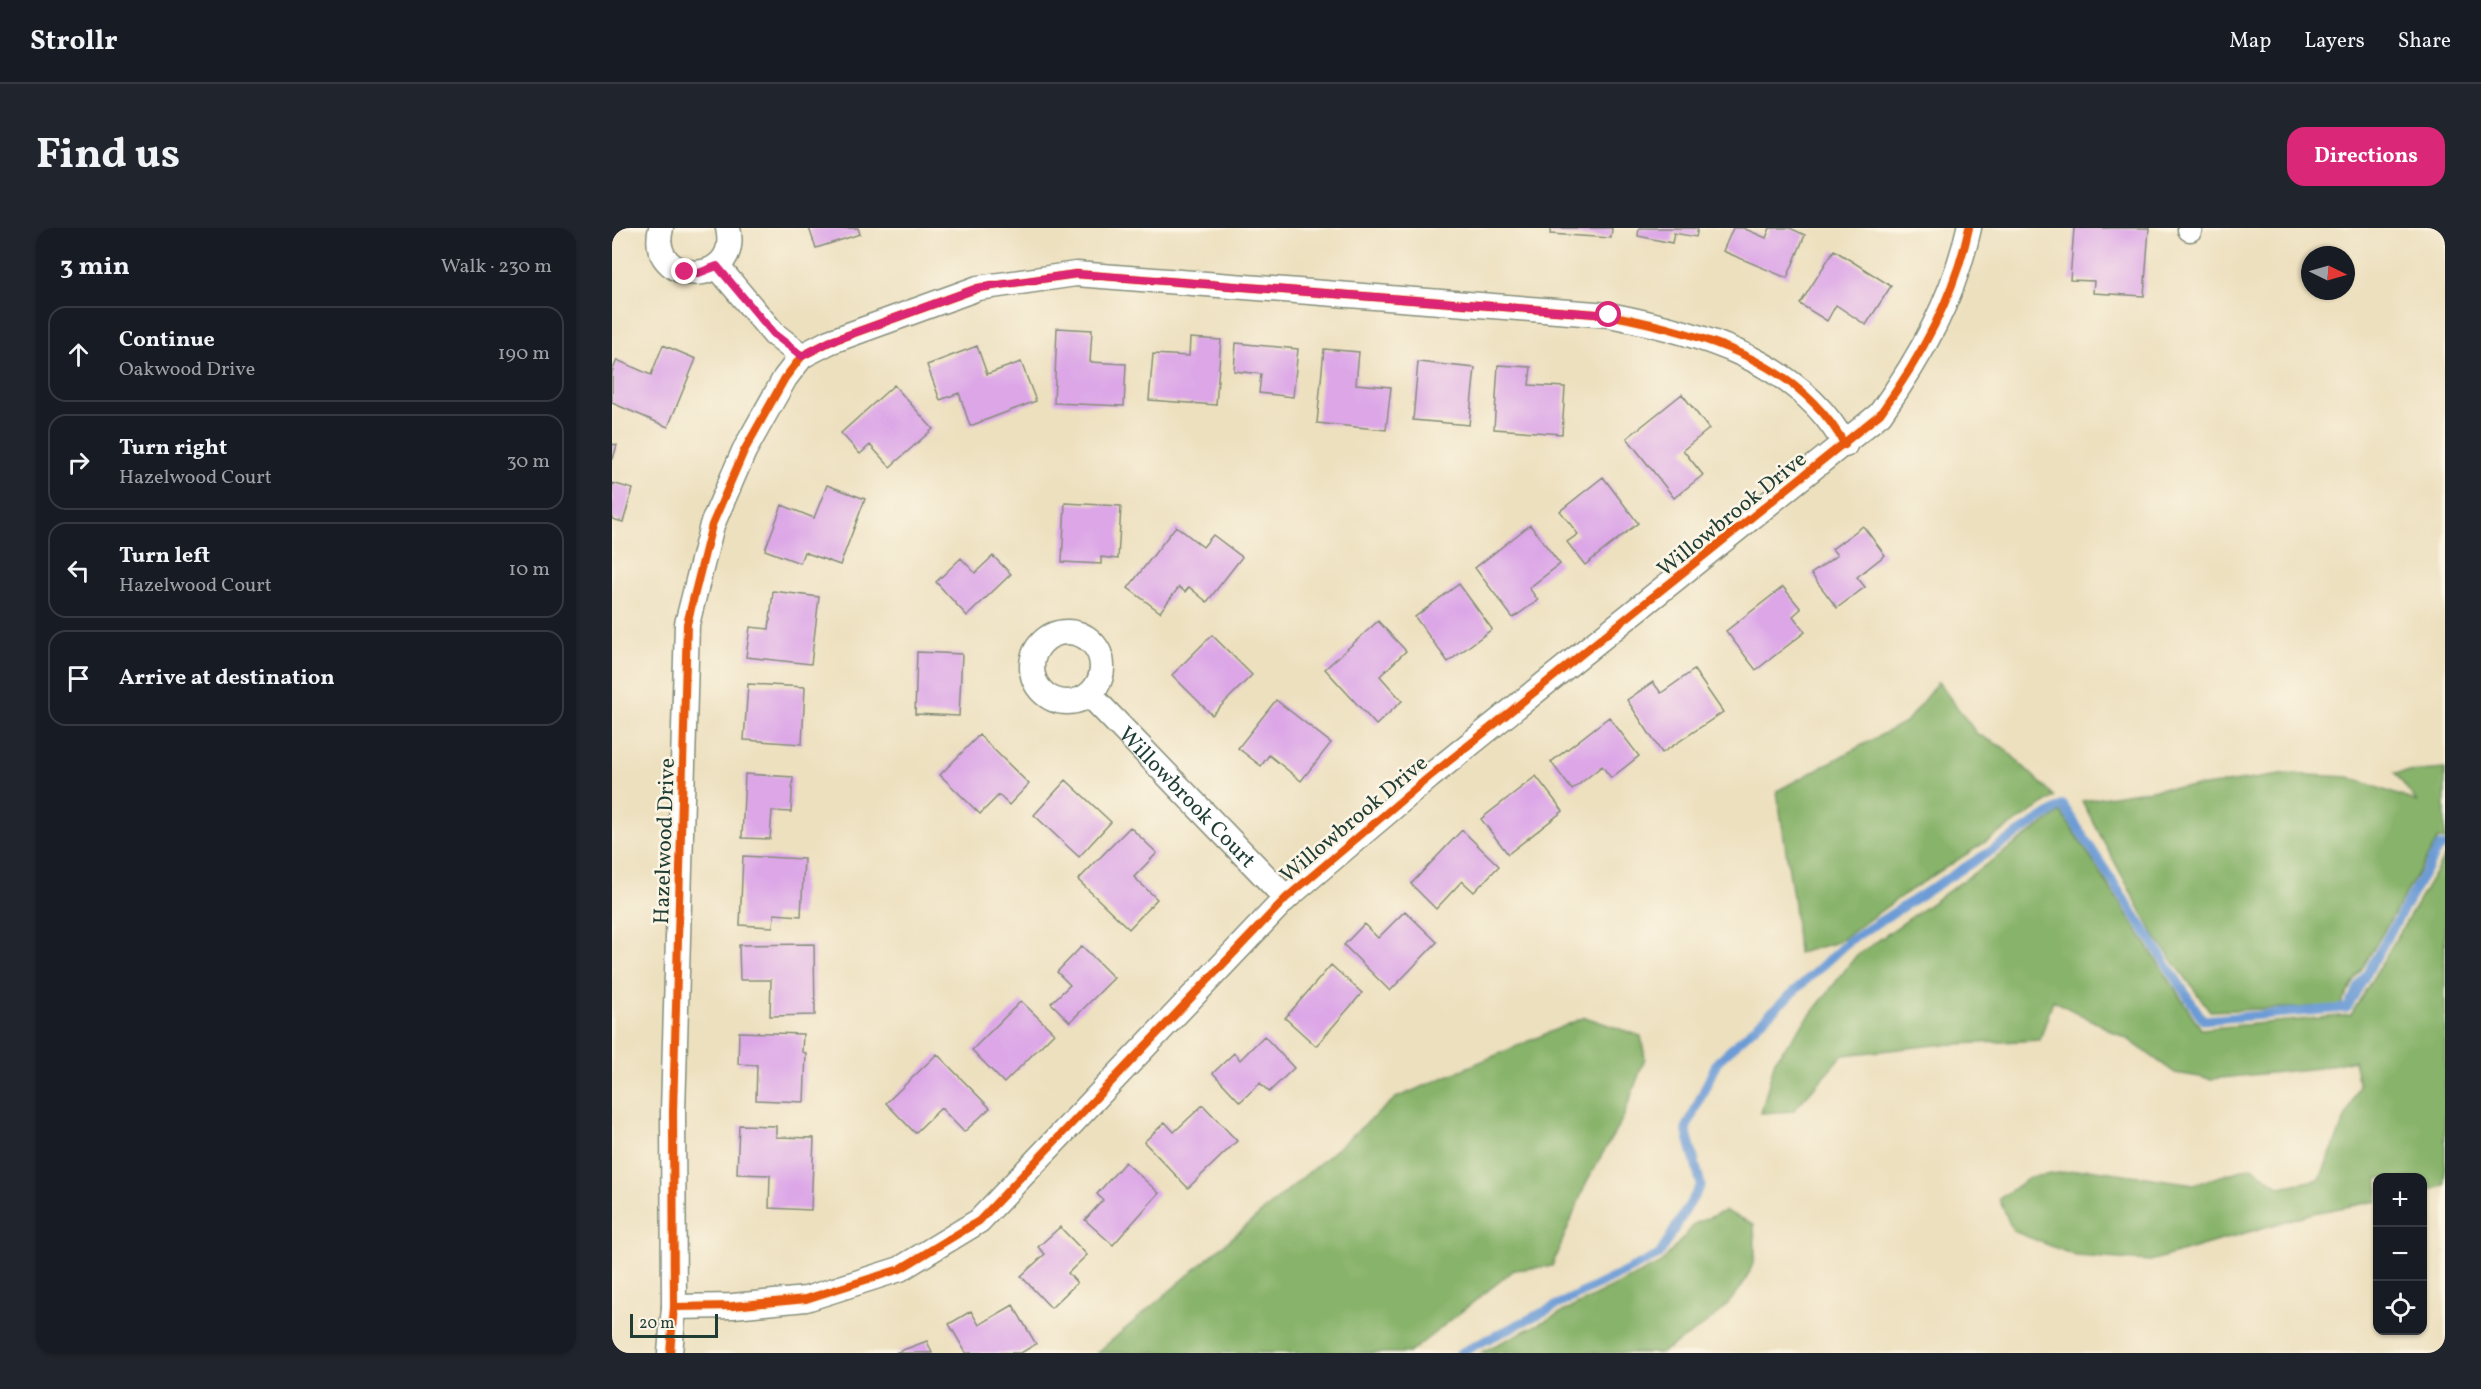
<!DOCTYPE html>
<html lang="en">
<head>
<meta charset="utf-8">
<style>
	body { margin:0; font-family:Vollkorn,serif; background:#20242c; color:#f1f3f6 }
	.controls { position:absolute; right:18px; bottom:18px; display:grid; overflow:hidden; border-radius:12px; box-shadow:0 2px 4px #0004 }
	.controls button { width:54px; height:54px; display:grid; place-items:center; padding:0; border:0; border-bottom:2px solid #363941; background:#171b24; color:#f1f3f6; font:30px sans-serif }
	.compass { position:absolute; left:1689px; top:18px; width:54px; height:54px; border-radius:50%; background:#171b24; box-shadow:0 2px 4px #0004; rotate:95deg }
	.scale { position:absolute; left:18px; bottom:15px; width:88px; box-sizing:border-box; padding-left:6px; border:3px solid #1f3d34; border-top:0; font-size:16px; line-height:21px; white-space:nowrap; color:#1f3d34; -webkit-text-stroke:4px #fcf5e5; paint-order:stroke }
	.stop { position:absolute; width:18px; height:18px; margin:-14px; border:4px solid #db2777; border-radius:50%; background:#fff }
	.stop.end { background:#db2777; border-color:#fff; box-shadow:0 2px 6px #0008 }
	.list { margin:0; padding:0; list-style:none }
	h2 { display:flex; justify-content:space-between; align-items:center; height:78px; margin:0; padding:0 24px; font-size:26px }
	h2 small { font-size:20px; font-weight:400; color:#9ea1a6 }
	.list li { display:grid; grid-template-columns:39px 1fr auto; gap:18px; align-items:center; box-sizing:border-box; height:96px; margin:0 12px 12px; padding:0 12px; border:2px solid #363941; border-radius:18px }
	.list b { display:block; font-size:22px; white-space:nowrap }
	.list p { margin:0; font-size:20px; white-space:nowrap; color:#9ea1a6 }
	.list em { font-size:20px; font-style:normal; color:#9ea1a6 }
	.icon { flex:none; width:33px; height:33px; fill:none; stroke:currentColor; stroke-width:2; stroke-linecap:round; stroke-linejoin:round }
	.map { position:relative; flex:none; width:1833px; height:1125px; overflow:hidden; border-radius:18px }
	header { display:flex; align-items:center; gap:36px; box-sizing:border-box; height:84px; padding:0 30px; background:#171b24; border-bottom:2px solid #363941 }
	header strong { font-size:28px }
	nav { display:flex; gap:33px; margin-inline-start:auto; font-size:21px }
	.intro { display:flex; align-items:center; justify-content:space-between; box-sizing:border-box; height:144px; padding:0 36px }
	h1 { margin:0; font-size:42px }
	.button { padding:15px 27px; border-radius:18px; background:#db2777; color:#fff; font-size:21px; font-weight:700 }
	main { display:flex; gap:36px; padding:0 36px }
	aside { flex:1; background:#171b24; border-radius:18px; box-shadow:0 2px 4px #0004 }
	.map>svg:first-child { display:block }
	.forest { fill:#88b36b; stroke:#547850; stroke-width:1.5 }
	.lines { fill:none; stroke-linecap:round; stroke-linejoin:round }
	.stream { stroke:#6c9bd5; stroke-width:9 }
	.building { fill:#dca6e7 }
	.street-casing { stroke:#868e7a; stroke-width:27 }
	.street { stroke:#fff; stroke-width:24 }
	.cycleway-casing { stroke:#fcf5e5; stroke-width:11 }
	.cycleway { stroke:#e8590c; stroke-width:8 }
	.route { stroke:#db2777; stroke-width:8 }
	.labels { text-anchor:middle; stroke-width:5; stroke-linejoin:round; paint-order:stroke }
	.street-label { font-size:22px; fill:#1f3d34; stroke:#fcf5e5 }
</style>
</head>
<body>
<header>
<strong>Strollr</strong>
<nav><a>Map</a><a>Layers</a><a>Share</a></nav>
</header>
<div class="intro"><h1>Find us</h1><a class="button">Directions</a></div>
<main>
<aside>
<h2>3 min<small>Walk · 230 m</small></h2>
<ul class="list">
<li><svg class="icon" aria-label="ahead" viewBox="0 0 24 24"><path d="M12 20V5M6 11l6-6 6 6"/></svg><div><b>Continue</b><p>Oakwood Drive</p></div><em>190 m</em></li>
<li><svg class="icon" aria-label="right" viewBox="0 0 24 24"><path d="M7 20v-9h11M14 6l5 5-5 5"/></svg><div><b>Turn right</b><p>Hazelwood Court</p></div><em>30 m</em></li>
<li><svg class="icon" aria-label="left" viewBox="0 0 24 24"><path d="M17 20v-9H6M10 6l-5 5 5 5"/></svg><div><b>Turn left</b><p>Hazelwood Court</p></div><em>10 m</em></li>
<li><svg class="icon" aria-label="arrive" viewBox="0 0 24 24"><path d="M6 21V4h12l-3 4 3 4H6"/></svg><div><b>Arrive at destination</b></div></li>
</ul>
</aside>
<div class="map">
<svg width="1833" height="1125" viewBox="0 0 1833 1125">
	<rect width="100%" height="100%" fill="#fcf5e5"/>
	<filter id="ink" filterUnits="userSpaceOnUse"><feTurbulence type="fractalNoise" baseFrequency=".0167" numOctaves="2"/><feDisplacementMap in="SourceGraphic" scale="12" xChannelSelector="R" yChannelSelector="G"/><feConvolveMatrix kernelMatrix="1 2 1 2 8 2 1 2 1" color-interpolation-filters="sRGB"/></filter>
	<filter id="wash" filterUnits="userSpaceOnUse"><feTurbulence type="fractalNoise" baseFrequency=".008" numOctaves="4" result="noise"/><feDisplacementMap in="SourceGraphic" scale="24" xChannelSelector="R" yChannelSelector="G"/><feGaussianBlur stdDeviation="1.35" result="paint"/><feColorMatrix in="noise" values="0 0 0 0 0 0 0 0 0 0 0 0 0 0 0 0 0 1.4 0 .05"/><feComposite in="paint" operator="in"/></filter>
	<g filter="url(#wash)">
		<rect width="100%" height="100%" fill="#ede0bf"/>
		<path class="forest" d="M1326,454L1365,506L1391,519L1443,569L1291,667L1226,714L1186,725L1182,676L1165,563L1295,493Z
			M1833,541V612L1826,611L1728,778L1598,783L1542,707L1470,573L1551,560L1593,558L1676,546L1737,549L1805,574L1783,545Z
			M1449,584L1589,801L1739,787L1833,628V957L1811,964L1810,950H1766L1765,973L1701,985L1538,1033L1464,1028L1401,1003L1387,971L1418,949L1477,941L1582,956L1640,939L1668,959L1708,951L1747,857L1742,832L1707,840L1600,851L1563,845L1517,812L1441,772L1428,812L1324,817L1231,827L1181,883L1149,885L1163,832L1244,728Z
			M973,789L1029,808L1033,830L1011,890L975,953L940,1038L902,1042L797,1125H485L784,870Z
			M1113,983L1142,996C1142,1009 1145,1027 1140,1038C1125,1078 1084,1105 1048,1125H868L1049,1035L1084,995Z"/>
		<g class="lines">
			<path class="stream" d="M848,1125L1047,1027L1089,957L1074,901L1105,834L1237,713L1451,577L1591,792L1735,780L1828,618L1833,619"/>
		</g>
		<g id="blocks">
			<path class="building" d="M197,0H246L248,6L204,20Z
				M939,0H1000L999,10L938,6Z
				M1027,0H1086L1084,9L1062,5L1060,15L1026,8Z
				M1121,0H1131L1154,10L1158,0H1178L1193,7L1175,50L1111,23Z
				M1462,0H1537L1532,68L1481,65L1482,53L1458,52Z
				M1222,22L1279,58L1254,97L1224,77L1215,93L1188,76Z
				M445,100L480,102L478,134L514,136L512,178L442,175Z
				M578,110L609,112L604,177L537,172L541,126L577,128Z
				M624,115L686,121L681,169L647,165L649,146L622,143Z
				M51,117L84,131L56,199L0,175V144L5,132L39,147Z
				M365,118L375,146L409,134L424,173L358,198L347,165L328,172L315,137Z
				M712,121L747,124L744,156L779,159L774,202L705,195Z
				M806,134L863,140L857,197L801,192Z
				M886,137L919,139L917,157L953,159L950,206L882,201Z
				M282,157L321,201L278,239L258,217L248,226L229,205Z
				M1070,166L1097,201L1071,222L1091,247L1062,270L1015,210Z
				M0,216L5,217L1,231H0Z
				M991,249L1026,295L973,337L955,314L966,306L948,283Z
				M0,255L21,261L11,294L0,291Z
				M215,257L253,271L228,337L192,324L188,335L153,322L170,277L202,290Z
				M453,275L509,278L506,331L489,329V336L450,334Z
				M918,297L948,336L917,360L926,372L901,390L863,340Z
				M564,298L591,319L601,307L630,329L595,374L577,359L573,364L567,359L548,384L516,360Z
				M1251,298L1273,327L1245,349L1253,359L1225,380L1199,346L1225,327L1220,321Z
				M381,328L399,346L355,388L324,354L349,330L363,345Z
				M847,356L880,401L836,434L803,389Z
				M1171,359L1189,381L1181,388L1193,404L1144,442L1114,403Z
				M161,363L207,369L199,436L134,429L138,399L157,401Z
				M766,393L794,423L768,448L790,473L764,497L713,441Z
				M600,407L640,447L600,487L560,447Z
				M305,424L350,426L347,488L303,486Z
				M1082,442L1111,484L1050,525L1015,472L1041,454L1049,465Z
				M136,456L193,459L190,516L132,512Z
				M664,472L719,515L689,553L657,527L649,538L626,520Z
				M997,489L1027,528L999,550L990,538L960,562L939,534Z
				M367,507L417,556L397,577L387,567L368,586L328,547Z
				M133,546L181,549L179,584L160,583L158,611L130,610Z
				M924,548L951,583L896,626L869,591Z
				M454,552L499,594L467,629L422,587Z
				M518,599L545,625L522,649L545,671L517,701L466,652Z
				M850,602L887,638L862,664L850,653L824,681L799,656Z
				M131,628L192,631L189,688L162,686L161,699L128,697Z
				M793,683L825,714L778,763L732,717L752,696L766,710Z
				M202,716L203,787L158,788L159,752H128L127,717Z
				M470,718L502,750L458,794L439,775L458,757L445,744Z
				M719,737L750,765L704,818L673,790Z
				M409,773L442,805L392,855L360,822Z
				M127,804L191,806L190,824L194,825L192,874L144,872L145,837L126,836Z
				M652,808L682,840L657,864L648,855L628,874L601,845L622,825L628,832Z
				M325,826L378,880L352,904L329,880L303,905L274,875Z
				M591,877L625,913L576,960L532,914L553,894L562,904Z
				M127,897L164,898V909L202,910L199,982L157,980L158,947L125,946Z
				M513,934L547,965L501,1017L473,992L491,972L485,966Z
				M448,999L475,1027L456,1045L465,1055L439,1080L409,1048L433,1026L426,1019Z
				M401,1077L424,1116L409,1125H354L337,1096L359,1083L367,1097Z
				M315,1113L320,1125H283Z"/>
		</g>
	</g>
	<g filter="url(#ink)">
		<use href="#blocks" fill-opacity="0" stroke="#868e7a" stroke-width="1.5"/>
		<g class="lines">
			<g class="street-casing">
				<g id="street">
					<path d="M49,0C34,58 130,61 116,0"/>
					<path d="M1578,1V0"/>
					<path d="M105,38L162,106L190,128"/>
					<circle cx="455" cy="439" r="35"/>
					<path id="s1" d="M478,467L674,670"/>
					<path d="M62,1079L121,1078L194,1071L288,1041L367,993L674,670L817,549L1268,186C1309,129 1342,69 1357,0"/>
					<path d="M58,1125L62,1079L61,884L75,396L100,297L132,223L173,150L190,128L217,114L366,60L464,46L997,87C1085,104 1187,132 1233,217"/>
				</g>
			</g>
			<use href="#street" class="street"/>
			<g class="cycleway-casing">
				<path id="cycleway" d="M62,1079L121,1078L194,1071L288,1041L367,993L674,670L817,549L1268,186C1309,129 1342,69 1357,0
					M58,1125L62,1079L61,884L75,396L100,297L132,223L173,150L190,128L217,114L366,60L464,46L997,87C1085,104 1187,132 1233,217"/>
			</g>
			<use href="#cycleway" class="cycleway"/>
		</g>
	</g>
	<g class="lines" filter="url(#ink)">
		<path class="route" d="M73,44L84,46L105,38L162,106L190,128L217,114L366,60L464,46L997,87"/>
	</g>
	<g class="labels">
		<g class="street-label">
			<text transform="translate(1119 285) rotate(-39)" y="8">Willowbrook Drive</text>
			<text dy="8" stroke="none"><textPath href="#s1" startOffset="141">Willowbrook Court</textPath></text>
			<text transform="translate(741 590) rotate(-40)" y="8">Willowbrook Drive</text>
			<text transform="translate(51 613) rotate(-88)" y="8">Hazelwood Drive</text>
		</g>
	</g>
</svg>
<div class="controls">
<button>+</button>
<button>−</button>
<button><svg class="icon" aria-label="locate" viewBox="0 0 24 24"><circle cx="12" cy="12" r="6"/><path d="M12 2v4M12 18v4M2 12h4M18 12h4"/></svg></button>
</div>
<svg class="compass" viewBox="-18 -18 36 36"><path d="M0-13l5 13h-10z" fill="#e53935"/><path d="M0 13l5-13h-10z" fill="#9ea1a6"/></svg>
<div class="scale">20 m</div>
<div class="stop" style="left:997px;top:87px"></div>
<div class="stop end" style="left:73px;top:44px"></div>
</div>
</main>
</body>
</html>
